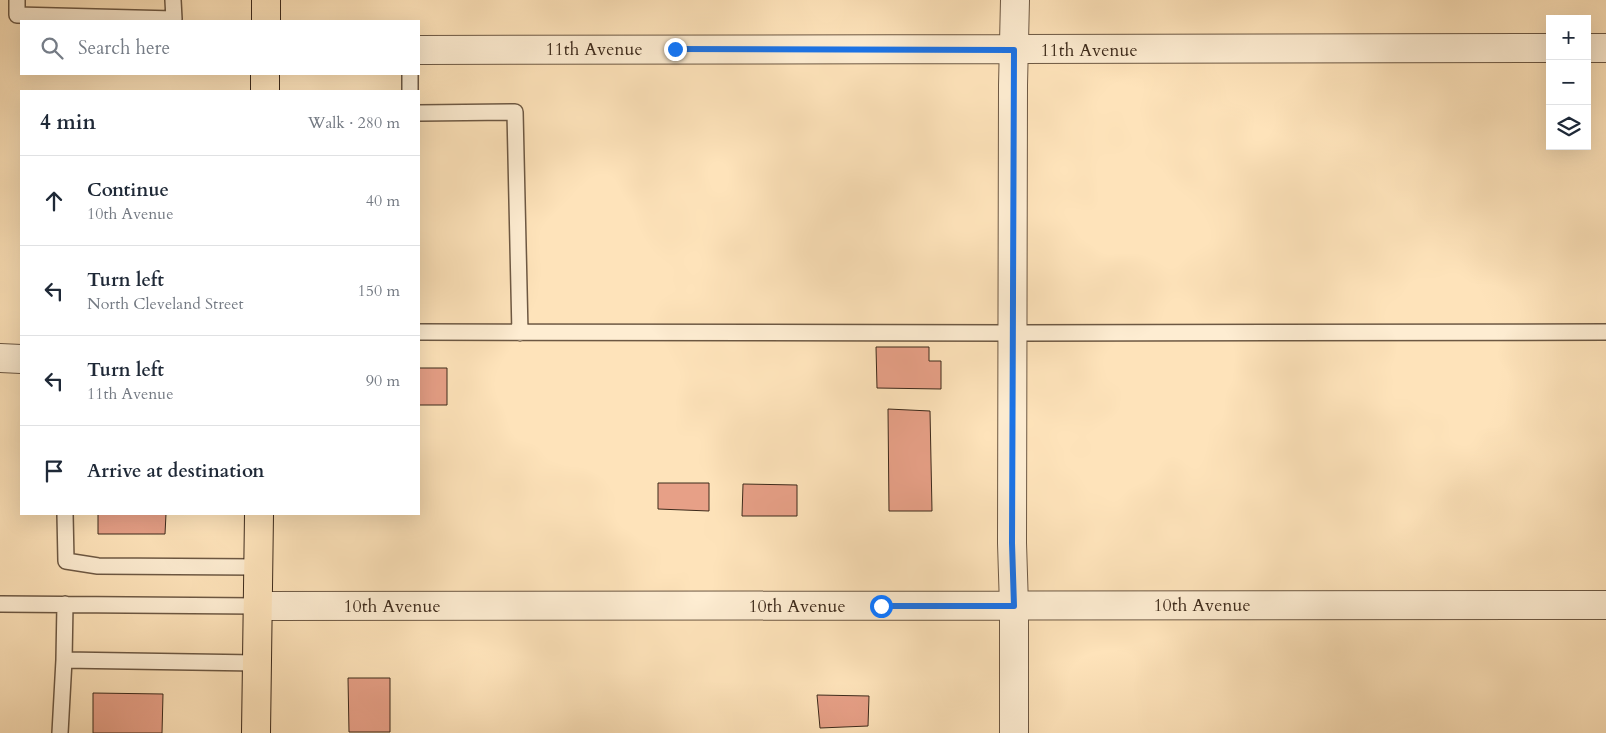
<!DOCTYPE html>
<html lang="en">
<head>
<meta charset="utf-8">
<style>
	body { margin:0; font-family:Cardo,serif; background:#f6f6f7; color:#1f2937 }
	.controls { position:absolute; right:15px; top:15px; display:grid; overflow:hidden; border-radius:0px; box-shadow:0 5px 20px #0002 }
	.controls button { width:45px; height:45px; display:grid; place-items:center; padding:0; border:0; border-bottom:1px solid #e0e1e3; background:#fff; color:#1f2937; font:25px sans-serif }
	.stop { position:absolute; width:15px; height:15px; margin:-11px; border:4px solid #1a73e8; border-radius:50%; background:#fff }
	.stop.end { background:#1a73e8; border-color:#fff; box-shadow:0 1px 5px #0008 }
	.list { margin:0; padding:0; list-style:none }
	h2 { display:flex; justify-content:space-between; align-items:center; height:65px; margin:0; padding:0 20px; font-size:21px }
	h2 small { font-size:16px; font-weight:400; color:#747a83 }
	.list li { display:grid; grid-template-columns:32px 1fr auto; gap:15px; align-items:center; box-sizing:border-box; height:90px; padding:0 20px; border-top:1px solid #e0e1e3 }
	.list b { display:block; font-size:19px; white-space:nowrap }
	.list p { margin:0; font-size:16px; white-space:nowrap; color:#747a83 }
	.list em { font-size:16px; font-style:normal; color:#747a83 }
	.icon { flex:none; width:28px; height:28px; fill:none; stroke:currentColor; stroke-width:2; stroke-linecap:round; stroke-linejoin:round }
	.map { position:relative; flex:none; width:1606px; height:733px; overflow:hidden }
	.search { position:absolute; background:#fff; box-shadow:0 5px 20px #0002; left:20px; top:20px; width:400px; height:55px; display:flex; align-items:center; gap:12px; box-sizing:border-box; padding:0 18px; border-radius:0px; color:#747a83; font-size:19px }
	.panel { position:absolute; background:#fff; box-shadow:0 5px 20px #0002; left:20px; top:90px; width:400px; height:425px; border-radius:0px }
	.map>svg:first-child { display:block }
	.building { fill:#e7a087; stroke:#3d2a1b }
	.lines { fill:none; stroke-linecap:round; stroke-linejoin:round }
	.service-casing { stroke:#6d5843; stroke-width:18 }
	.minor-casing { stroke:#6d5843; stroke-width:30 }
	.primary-casing { stroke:#3d2a1b; stroke-width:30 }
	.service { stroke:#feedd2; stroke-width:15 }
	.minor { stroke:#feedd2; stroke-width:28 }
	.primary { stroke:#fee3ba; stroke-width:28 }
	.route { stroke:#1a73e8; stroke-width:6 }
	.labels { text-anchor:middle; stroke-width:4; stroke-linejoin:round; paint-order:stroke }
	.street-label { font-size:18px; fill:#3d2a1b; stroke:#feedd2 }
</style>
</head>
<body>
<div class="map">
<svg width="1606" height="733" viewBox="0 0 1606 733">
	<rect width="100%" height="100%" fill="#fee3ba"/>
	<filter id="stains"><feTurbulence type="fractalNoise" baseFrequency=".004" numOctaves="4"/><feColorMatrix values="0 0 0 0 .2 0 0 0 0 .09 0 0 0 0 .02 0 0 0 .5 -.17"/></filter>
	<radialGradient id="worn" r=".72"><stop offset=".6" stop-color="#630" stop-opacity="0"/><stop offset="1" stop-color="#630" stop-opacity=".3"/></radialGradient>
	<path class="building" d="M876,347H929V361H941V389L877,388Z
		M419,368H447V405H419Z
		M888,409L930,411L932,511H889Z
		M658,483H709V511L658,509Z
		M743,484L797,485V516H742Z
		M98,514H166L165,534H98Z
		M348,678H390V732H349Z
		M93,693L163,694L162,733H93Z
		M817,695L869,696L868,726L820,728Z"/>
	<g class="lines">
		<g class="service-casing">
			<path id="service" d="M17,0V15L174,19L173,0
				M410,74V91
				M419,113L515,112L520,333
				M419,332L1012,333L1606,332
				M65,514L66,561L98,566L258,567
				M0,604L257,606
				M64,660L65,604
				M60,733L64,660L257,663"/>
		</g>
		<g class="minor-casing">
			<path id="minor" d="M1587,48H1606
				M419,50L1550,48
				M0,358L21,359
				M257,606L1606,605
				M1014,733V606L1012,543L1013,85L1015,0"/>
		</g>
		<g class="primary-casing">
			<path id="primary" d="M266,21V0
				M265,91V74
				M256,733L259,514"/>
		</g>
		<use href="#service" class="service"/>
		<use href="#minor" class="minor"/>
		<use href="#primary" class="primary"/>
	</g>
	<g class="lines">
		<path class="route" d="M675,49L1014,50L1012,543L1014,606H881"/>
	</g>
	<g class="labels">
		<g class="street-label">
			<text x="594" y="55">11th Avenue</text>
			<text x="1089" y="56">11th Avenue</text>
			<text x="1202" y="611">10th Avenue</text>
			<text x="392" y="612">10th Avenue</text>
			<text x="797" y="612">10th Avenue</text>
		</g>
	</g>
	<rect width="100%" height="100%" filter="url(#stains)"/>
	<rect width="100%" height="100%" fill="url(#worn)"/>
</svg>
<div class="controls">
<button>+</button>
<button>−</button>
<button><svg class="icon" aria-label="layers" viewBox="0 0 24 24"><path d="M12 4l9 5-9 5-9-5zM3 14l9 5 9-5"/></svg></button>
</div>
<div class="stop" style="left:881px;top:606px"></div>
<div class="stop end" style="left:675px;top:49px"></div>
<div class="search"><svg class="icon" aria-label="search" viewBox="0 0 24 24"><circle cx="10" cy="10" r="6"/><path d="M15 15l6 6"/></svg>Search here</div>
<section class="panel">
<h2>4 min<small>Walk · 280 m</small></h2>
<ul class="list">
<li><svg class="icon" aria-label="ahead" viewBox="0 0 24 24"><path d="M12 20V5M6 11l6-6 6 6"/></svg><div><b>Continue</b><p>10th Avenue</p></div><em>40 m</em></li>
<li><svg class="icon" aria-label="left" viewBox="0 0 24 24"><path d="M17 20v-9H6M10 6l-5 5 5 5"/></svg><div><b>Turn left</b><p>North Cleveland Street</p></div><em>150 m</em></li>
<li><svg class="icon" aria-label="left" viewBox="0 0 24 24"><path d="M17 20v-9H6M10 6l-5 5 5 5"/></svg><div><b>Turn left</b><p>11th Avenue</p></div><em>90 m</em></li>
<li><svg class="icon" aria-label="arrive" viewBox="0 0 24 24"><path d="M6 21V4h12l-3 4 3 4H6"/></svg><div><b>Arrive at destination</b></div></li>
</ul>
</section>
</div>
</body>
</html>
